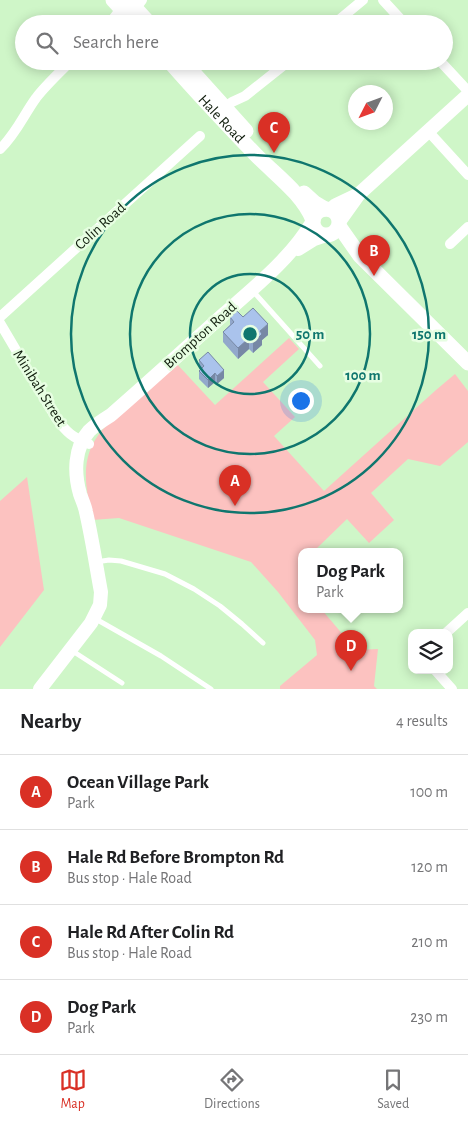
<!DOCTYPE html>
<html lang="en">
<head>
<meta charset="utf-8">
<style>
	body { margin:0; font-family:"Alegreya Sans",sans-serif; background:#f6f6f6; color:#202124 }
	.controls { position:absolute; right:15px; bottom:15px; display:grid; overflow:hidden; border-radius:10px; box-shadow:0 2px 12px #0003 }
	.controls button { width:45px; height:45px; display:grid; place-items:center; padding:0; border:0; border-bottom:1px solid #e0e0e0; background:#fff; color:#202124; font:25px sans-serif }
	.compass { position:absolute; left:348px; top:85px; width:45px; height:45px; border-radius:50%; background:#fff; box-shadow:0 2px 12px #0003; rotate:228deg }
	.you { position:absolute; left:300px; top:400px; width:18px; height:18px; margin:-12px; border:4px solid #fff; border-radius:50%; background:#1a73e8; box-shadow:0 0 0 8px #1a73e833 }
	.badge { display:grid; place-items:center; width:32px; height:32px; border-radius:50%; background:#d93025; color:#fff; font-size:16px; font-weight:700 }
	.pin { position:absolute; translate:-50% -41px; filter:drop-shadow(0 1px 2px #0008) }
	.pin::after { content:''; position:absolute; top:26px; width:18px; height:15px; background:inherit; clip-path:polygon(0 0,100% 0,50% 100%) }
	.popup { position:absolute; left:298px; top:548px; width:105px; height:65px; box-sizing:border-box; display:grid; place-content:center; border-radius:10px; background:#fff; filter:drop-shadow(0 1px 4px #0005); font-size:16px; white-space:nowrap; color:#757577 }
	.popup b { font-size:19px; color:#202124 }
	.popup::after { content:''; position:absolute; left:50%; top:100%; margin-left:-10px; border:10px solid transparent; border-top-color:#fff }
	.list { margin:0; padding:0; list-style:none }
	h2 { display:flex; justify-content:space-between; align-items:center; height:65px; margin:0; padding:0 20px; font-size:21px }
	h2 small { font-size:16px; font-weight:400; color:#757577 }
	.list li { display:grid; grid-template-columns:32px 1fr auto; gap:15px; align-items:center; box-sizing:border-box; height:75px; padding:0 20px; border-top:1px solid #e0e0e0 }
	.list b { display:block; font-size:19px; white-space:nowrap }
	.list p { margin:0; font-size:16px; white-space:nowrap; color:#757577 }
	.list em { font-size:16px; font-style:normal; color:#757577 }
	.icon { flex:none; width:28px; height:28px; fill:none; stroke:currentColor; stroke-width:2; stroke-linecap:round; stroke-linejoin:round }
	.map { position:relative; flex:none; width:468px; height:689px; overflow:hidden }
	.search { position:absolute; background:#fff; box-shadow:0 2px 12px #0003; left:15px; right:15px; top:15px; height:55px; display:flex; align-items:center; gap:12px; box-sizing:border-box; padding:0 18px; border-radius:28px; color:#757577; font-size:19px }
	.sheet { height:365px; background:#fff }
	nav { display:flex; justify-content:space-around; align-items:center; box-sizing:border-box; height:70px; border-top:1px solid #e0e0e0; background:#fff; font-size:14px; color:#757577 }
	nav a { display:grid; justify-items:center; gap:2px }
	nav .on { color:#d93025 }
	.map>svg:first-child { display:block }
	.green { fill:#fcc2c0 }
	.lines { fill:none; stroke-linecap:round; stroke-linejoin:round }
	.lane { stroke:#fff; stroke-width:5 }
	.street { stroke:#fff; stroke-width:10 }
	.secondary { stroke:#fff; stroke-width:14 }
	.primary { stroke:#fff; stroke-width:15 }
	.wall { fill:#92a8cb }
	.shaded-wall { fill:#7788a5 }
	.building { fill:#aac3ec; stroke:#7788a5 }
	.ring { fill:none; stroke:#0f766e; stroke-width:2.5 }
	.labels { text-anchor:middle; stroke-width:5; stroke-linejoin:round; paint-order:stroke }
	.street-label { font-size:15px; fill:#101d0d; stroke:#e7fee2 }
	.centre { fill:#0f766e; stroke:#e7fee2; stroke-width:2.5 }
	.ring-label { font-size:15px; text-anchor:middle; font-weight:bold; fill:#0f766e; stroke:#e7fee2; stroke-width:5; stroke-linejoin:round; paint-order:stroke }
</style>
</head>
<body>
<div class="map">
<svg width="468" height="689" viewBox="0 0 468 689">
	<rect width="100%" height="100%" fill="#cff6c8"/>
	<path class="green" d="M289,338L299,349L263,382L295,417L274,436L324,491L436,390L455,374L468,391V442L440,466L408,459L371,493L394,520L369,543L347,519L315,550L317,552H302V610H322L356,650L378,649L374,686L377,689H280V686L317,655L315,640L278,592L251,562L119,518L92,520C86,486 78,458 103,429L176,363L215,405Z
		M27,477L44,590L0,647V501Z"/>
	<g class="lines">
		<path class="lane" d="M252,290L320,366
			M96,562L109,560L121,561L165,574L194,589L220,606L242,624L263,643
			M94,618L161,656L211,689
			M71,650L122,683"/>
		<path class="street" d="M383,0L405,24
			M109,24L124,5
			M118,24L136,8L142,0
			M334,24L363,0
			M440,61L468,91
			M221,110L232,102L245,96L289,61
			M428,131L468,175
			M0,149C16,134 23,116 36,98C46,85 59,73 71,61
			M450,244L468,227
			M0,317L200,136
			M0,323L56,418C67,433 72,437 89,444
			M446,633L468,613
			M435,670L452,689"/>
		<path class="secondary" d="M330,210L336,205L357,195
			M339,222L359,194L468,95
			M298,249L314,239L326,235
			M40,689L91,623L100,605L101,592C96,565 92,538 86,512C85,506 82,500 80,494C74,473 74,448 89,431C95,425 103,420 111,415C149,382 186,348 224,314C256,286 291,258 313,221"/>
		<g class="primary">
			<path d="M113,0L135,24"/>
			<path d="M128,0L150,24"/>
			<path id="s1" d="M169,61C198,94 228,126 258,157C278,177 302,194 313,220"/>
			<path d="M183,61L246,131"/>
			<path d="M304,193L315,203L325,209"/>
			<circle cx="326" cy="222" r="13"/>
			<path d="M339,226L360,256L468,363"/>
		</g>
	</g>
	<path class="wall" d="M230,317H243L268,335L262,340V345L253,353L249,349L238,359L223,342V332L230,325Z
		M199,360L224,378L217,384L215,382L208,388L199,379V371L200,370L199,368Z"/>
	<path class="shaded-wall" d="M268,324V335L262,340V345L253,353V343L260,331Z
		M249,338V349L238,359V348Z
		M224,370V378L217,384V376Z
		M215,373V382L208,388V380Z"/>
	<path class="building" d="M253,308L268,324L260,331L262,334L253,343L249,338L238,348L223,332L234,322L230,317L237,311L243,317Z
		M208,352L224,370L217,376L215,373L208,380L199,371L204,366L199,360Z"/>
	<g class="ring">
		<circle cx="250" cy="334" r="60"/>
		<circle cx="250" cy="334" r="120"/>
		<circle cx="250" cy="334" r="179"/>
	</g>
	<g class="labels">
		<g class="street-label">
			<text dy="5" stroke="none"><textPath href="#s1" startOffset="78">Hale Road</textPath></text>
			<text transform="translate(100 226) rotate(-42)" y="5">Colin Road</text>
			<text transform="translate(200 335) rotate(-42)" y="5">Brompton Road</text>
			<text transform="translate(40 388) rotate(58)" y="5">Minibah Street</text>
		</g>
	</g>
	<circle cx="250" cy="334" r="8" class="centre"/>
	<g class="ring-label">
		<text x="310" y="339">50 m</text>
		<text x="429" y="339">150 m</text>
		<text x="363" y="380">100 m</text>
	</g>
</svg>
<div class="controls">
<button><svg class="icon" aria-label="layers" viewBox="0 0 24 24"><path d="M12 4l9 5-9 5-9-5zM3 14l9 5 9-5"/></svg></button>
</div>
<svg class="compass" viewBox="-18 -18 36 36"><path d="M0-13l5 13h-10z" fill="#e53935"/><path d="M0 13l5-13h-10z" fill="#757577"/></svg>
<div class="you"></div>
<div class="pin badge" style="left:235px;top:506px">A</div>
<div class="pin badge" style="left:374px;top:276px">B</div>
<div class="pin badge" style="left:274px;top:153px">C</div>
<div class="pin badge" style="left:351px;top:671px">D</div>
<div class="popup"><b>Dog Park</b>Park</div>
<div class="search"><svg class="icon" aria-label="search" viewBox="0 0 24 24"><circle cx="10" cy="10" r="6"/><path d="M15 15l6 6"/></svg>Search here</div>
</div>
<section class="sheet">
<h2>Nearby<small>4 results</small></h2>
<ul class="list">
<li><span class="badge">A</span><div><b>Ocean Village Park</b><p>Park</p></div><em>100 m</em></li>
<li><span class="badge">B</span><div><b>Hale Rd Before Brompton Rd</b><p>Bus stop · Hale Road</p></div><em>120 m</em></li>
<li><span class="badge">C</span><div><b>Hale Rd After Colin Rd</b><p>Bus stop · Hale Road</p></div><em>210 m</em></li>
<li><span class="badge">D</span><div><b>Dog Park</b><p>Park</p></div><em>230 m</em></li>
</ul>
</section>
<nav>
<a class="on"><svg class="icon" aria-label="map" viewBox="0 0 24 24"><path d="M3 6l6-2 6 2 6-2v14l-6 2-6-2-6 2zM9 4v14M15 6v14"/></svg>Map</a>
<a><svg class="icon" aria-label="directions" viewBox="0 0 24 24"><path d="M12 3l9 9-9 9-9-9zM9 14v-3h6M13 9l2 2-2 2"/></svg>Directions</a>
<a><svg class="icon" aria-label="saved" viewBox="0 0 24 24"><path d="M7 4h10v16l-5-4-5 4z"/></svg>Saved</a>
</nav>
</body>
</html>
